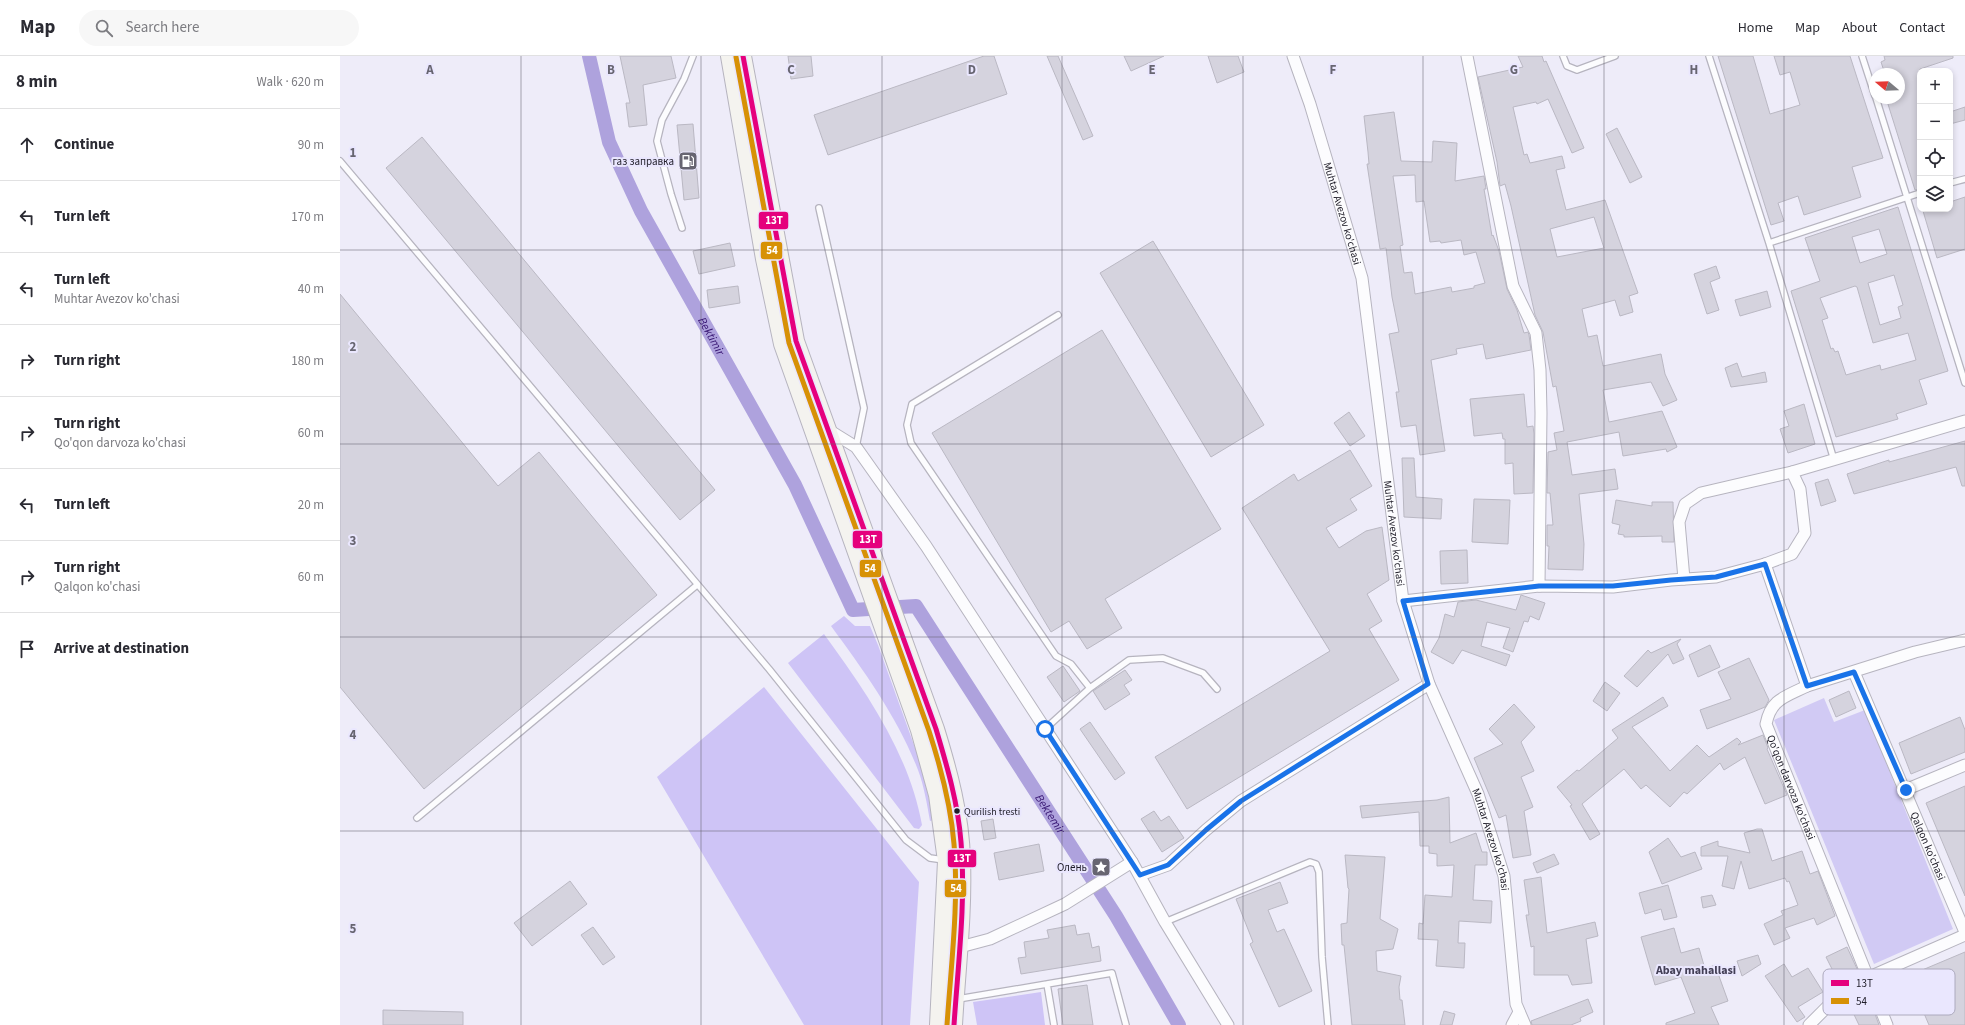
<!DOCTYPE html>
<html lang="en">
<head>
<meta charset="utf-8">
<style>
	body { margin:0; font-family:"Source Sans 3",sans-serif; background:#f7f7f7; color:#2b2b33 }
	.controls { position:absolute; right:12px; top:12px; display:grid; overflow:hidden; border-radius:8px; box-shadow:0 2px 6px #0003 }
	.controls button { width:36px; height:36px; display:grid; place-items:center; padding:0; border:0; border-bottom:1px solid #e1e1e2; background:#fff; color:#2b2b33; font:20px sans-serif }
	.compass { position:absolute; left:1529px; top:12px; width:36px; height:36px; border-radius:50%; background:#fff; box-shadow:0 2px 6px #0003; rotate:289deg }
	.stop { position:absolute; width:12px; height:12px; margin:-9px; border:3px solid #1a73e8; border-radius:50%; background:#fff }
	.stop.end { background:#1a73e8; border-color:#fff; box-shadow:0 1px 4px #0008 }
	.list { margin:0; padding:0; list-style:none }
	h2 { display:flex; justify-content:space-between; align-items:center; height:52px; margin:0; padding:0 16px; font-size:17px }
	h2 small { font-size:13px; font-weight:400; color:#7c7c81 }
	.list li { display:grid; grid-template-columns:26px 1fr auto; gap:12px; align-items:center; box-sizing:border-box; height:72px; padding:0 16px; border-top:1px solid #e1e1e2 }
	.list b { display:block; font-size:15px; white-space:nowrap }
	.list p { margin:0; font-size:13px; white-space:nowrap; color:#7c7c81 }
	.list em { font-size:13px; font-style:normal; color:#7c7c81 }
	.icon { flex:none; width:22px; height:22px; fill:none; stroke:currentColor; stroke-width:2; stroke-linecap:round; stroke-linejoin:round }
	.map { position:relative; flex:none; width:1625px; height:969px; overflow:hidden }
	header { display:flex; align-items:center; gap:24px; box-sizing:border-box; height:56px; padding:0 20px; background:#fff; border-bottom:1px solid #e1e1e2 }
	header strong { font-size:19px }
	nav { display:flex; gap:22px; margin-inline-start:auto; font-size:14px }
	.search { width:280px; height:36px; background:#f7f7f7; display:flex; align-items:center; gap:10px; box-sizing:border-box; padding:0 14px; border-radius:22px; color:#7c7c81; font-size:15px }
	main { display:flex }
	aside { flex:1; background:#fff }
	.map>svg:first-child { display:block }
	.green { fill:#d1caf4 }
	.forest { fill:#cec4f6 }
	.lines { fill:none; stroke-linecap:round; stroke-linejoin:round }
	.canal { stroke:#aea2dd; stroke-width:14 }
	.building { fill:#d5d3de; stroke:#bab8c3; fill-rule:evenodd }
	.lane-casing { stroke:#b6b4bf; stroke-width:8 }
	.street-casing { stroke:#b6b4bf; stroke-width:13 }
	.secondary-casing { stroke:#b6b4bf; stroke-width:18 }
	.lane { stroke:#fcfcfe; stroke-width:5.5 }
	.street { stroke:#fcfcfe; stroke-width:11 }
	.secondary { stroke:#f4f3ef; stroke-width:16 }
	.bus-1-casing { stroke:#eae7fe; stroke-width:8 }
	.bus-2-casing { stroke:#eae7fe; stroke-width:8 }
	.bus-1 { stroke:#e5007d; stroke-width:5 }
	.bus-2 { stroke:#d79106; stroke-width:5 }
	.route { stroke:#1a73e8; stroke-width:5 }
	.grid { fill:none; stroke:#676571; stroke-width:1; stroke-opacity:0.55 }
	.bus-dot { fill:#1f1d28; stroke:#eae7fe; stroke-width:1.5 }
	.labels { text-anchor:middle; stroke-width:4; stroke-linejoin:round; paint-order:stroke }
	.bus-label { font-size:10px; fill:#1f1d28; stroke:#eae7fe; text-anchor:start }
	.poi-label { font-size:11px; fill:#1f1d28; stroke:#eae7fe; text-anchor:end }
	.street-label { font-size:11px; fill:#1f1d28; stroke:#eae7fe }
	.water-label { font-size:12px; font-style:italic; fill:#381673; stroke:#eae7fe }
	.neighbourhood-label { font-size:12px; font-weight:bold; fill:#433f56; stroke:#eae7fe }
	.key { fill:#eae7fe; stroke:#adaabe; stroke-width:1 }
	.key-label { font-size:11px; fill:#1f1d28 }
	.grid-label { font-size:13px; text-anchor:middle; font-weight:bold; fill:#676571; stroke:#eae7fe; stroke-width:4; stroke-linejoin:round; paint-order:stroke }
	.line-badge { stroke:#eae7fe; stroke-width:1.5 }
	.badge-label { font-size:11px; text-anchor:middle; font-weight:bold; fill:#fff }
</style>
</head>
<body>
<header>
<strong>Map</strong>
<div class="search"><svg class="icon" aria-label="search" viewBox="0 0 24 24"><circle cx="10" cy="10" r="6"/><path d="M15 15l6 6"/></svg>Search here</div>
<nav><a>Home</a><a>Map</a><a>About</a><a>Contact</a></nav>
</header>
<main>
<aside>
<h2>8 min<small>Walk · 620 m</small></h2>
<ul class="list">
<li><svg class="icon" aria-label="ahead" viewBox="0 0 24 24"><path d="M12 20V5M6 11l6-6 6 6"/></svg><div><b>Continue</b></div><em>90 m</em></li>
<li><svg class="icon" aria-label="left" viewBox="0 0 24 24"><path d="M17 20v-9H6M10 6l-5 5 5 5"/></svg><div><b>Turn left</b></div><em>170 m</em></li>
<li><svg class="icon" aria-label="left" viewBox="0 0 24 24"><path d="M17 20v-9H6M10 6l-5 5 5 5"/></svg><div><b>Turn left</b><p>Muhtar Avezov ko'chasi</p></div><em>40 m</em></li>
<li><svg class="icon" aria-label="right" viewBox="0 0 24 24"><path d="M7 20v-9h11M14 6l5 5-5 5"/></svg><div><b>Turn right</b></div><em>180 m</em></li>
<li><svg class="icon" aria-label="right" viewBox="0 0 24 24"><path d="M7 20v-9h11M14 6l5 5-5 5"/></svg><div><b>Turn right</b><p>Qo'qon darvoza ko'chasi</p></div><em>60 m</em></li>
<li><svg class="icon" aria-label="left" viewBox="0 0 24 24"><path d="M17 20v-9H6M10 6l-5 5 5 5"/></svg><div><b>Turn left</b></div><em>20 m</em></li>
<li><svg class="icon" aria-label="right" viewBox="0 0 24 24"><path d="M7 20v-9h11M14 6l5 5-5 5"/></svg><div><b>Turn right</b><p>Qalqon ko'chasi</p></div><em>60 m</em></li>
<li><svg class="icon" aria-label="arrive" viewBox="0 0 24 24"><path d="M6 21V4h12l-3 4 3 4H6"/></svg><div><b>Arrive at destination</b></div></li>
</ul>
</aside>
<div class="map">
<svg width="1625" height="969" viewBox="0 0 1625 969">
	<rect width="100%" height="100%" fill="#eeecf9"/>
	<path class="green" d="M1484,642L1494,666L1525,654L1613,873L1534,908L1434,664Z"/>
	<path class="forest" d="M504,560L515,570H530L538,589L583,714L593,764L590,765C587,748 584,730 578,714C558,662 524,615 491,570Z
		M484,578C526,636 569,697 582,769L579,773L574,772L448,607Z
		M424,631L579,826L570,969H464L317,721Z
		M701,936L705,969H637L633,946Z"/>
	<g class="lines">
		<path class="canal" id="s1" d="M249,0L269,86L301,155L455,429L513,554L576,550L776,860L839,969"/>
	</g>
	<path class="building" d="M280,0H331L336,22L303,29L307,69L289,71L286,47H290Z
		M448,0H471L473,20L451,23Z
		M644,0H654L667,38L488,99L474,59Z
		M707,0H718L753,80L743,84Z
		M784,0H824L791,15Z
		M868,0H898L904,16L877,27Z
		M1178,0H1202L1204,6L1206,5L1244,92L1232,97L1208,43L1197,48L1196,46L1173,51L1184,99L1187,98L1190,107L1222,100L1225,112L1216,114L1226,154L1265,144L1298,237L1289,240L1293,256L1280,260L1275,244L1242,253L1248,281L1257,279L1263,310L1321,298L1325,318L1337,344L1323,350L1311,326L1263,334L1269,366L1322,355L1337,391L1327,396L1326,393L1283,400L1279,376L1227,386L1232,419L1275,413L1278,433L1239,438L1244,488L1243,514L1208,513L1209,490H1207V469H1213L1210,437H1207L1208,396L1217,394L1214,377L1224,375L1216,330L1213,331L1203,276L1195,259L1171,150L1165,128L1160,130L1157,106L1138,21L1183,11ZM1254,161L1264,192L1217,201L1210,173Z
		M1378,0H1413L1430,58L1460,49L1450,16L1440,19L1434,0H1510L1543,102L1512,111L1521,141L1464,159L1458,140L1438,147L1444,165L1431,169Z
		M1544,0H1613V2L1580,13V133L1575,134L1547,45L1559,42V18H1545L1541,6L1545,4Z
		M1625,51V64L1610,68V56Z
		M1054,56L1061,105L1092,106L1093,85L1117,87L1115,125L1144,120L1146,133H1144L1152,180L1153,179L1159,195L1167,233L1177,254L1184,277L1188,276L1189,279L1191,294L1146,303L1143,288L1116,293L1117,298L1091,304L1105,395L1080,399L1076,369L1061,371L1056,336H1059L1049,278L1059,276L1052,241L1046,192L1040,193L1027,108H1029L1028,96L1024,60ZM1075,119L1076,146L1084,145L1090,186L1100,185L1101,187L1121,184L1124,199L1136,196L1145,227L1134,230V232L1112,236L1111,231L1075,238L1072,216L1064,217L1060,190L1063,189L1053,120Z
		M353,68L359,142L344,144L337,69Z
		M1277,72L1302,121L1290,127L1266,78Z
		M82,81L375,434L340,464L46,112Z
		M1625,141V193L1597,202L1583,155L1589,153H1610V146Z
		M1558,151L1608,315L1579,324L1587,348L1556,358L1558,363L1496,381L1451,235L1480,225L1465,182ZM1539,173L1547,198L1520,207L1512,181ZM1554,219L1563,249L1558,251L1561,262L1540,269L1528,227ZM1515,230L1517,231L1533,287L1568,277L1576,304L1541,314L1540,309L1506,319L1498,295L1495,296L1493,292L1491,293L1482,264L1488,262L1480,242Z
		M813,185L924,369L871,401L760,217Z
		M390,187L395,210L359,218L353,195Z
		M1376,210L1380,222L1370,226L1379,254L1367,258L1354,218Z
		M398,230L400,247L369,252L367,234Z
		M1427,235L1431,251L1400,260L1395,244Z
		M0,238L158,430L199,396L317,539L84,733L0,631Z
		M762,274L881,473L765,543L782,572L747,593L729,565L711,576L592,377Z
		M1397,307L1402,321L1425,316L1427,326L1391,331L1385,312Z
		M1184,338L1187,371L1193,370L1194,378L1193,437L1174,438L1173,407L1165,408V383H1163L1162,377L1134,380L1130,343Z
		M1464,348L1475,388L1448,397L1440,373L1449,370L1444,355Z
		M1009,356L1025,380L1010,390L994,367Z
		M1625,385V430H1622L1616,411L1514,438L1507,418L1549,404V406Z
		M1010,394L1032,430L1010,443L1017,454L986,472L999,492L1026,475L1042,471L1049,524L1027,538L1042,565L1029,573L1059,624L847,753L815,701L990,595L902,452L954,418L958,425Z
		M1062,402H1074L1076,441L1102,443L1101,463L1064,461Z
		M1488,423L1496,445L1481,450L1475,427Z
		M1134,443L1170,444L1168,488L1132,486Z
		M1276,444L1312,450V446H1333L1334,486H1322V480L1284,481V479L1278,478L1280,469L1272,467Z
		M1127,494L1128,527L1101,528L1100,495Z
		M1181,539L1205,547L1199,564L1190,560L1188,566L1184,565L1173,596L1163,592L1170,572L1147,566L1141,590L1170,599L1166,610L1122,594L1113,608L1091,596L1099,582L1105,558L1114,561L1118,546L1136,544L1176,554Z
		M1341,583L1337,588L1344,603L1333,608L1328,598L1297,631L1284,620L1308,594L1311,597Z
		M1370,589L1380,611L1358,621L1349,599Z
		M1409,602L1429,644L1425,651L1413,656L1367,673L1360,654L1391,643L1378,616Z
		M723,610L740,635L724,646L707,621Z
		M785,614L792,624L784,629L790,638L765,654L753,635Z
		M1265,626L1280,637L1267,655L1253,645Z
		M1509,635L1516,652L1496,661L1489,644Z
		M1323,641L1328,650L1292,671L1330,715L1357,689L1369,701L1397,682L1401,686L1398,689L1423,679L1428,692L1427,693L1447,739L1425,748L1405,701L1384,714L1380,707L1347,738L1344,736L1330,751L1306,729L1301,733L1284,713L1242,748L1260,778L1250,784L1230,750L1232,749L1217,731L1237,714L1239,715L1278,682L1272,674Z
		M1174,648L1195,671L1181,686L1194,715L1181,721L1193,751L1184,755L1191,799L1173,802L1166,759L1159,762L1134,702L1163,688L1149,673Z
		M1620,661L1625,674V696L1571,718L1559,687Z
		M750,666L785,717L775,724L740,673Z
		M1625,730V840L1586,747Z
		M1109,741L1110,787L1136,777L1142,796H1147V809H1135L1133,844L1152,845L1151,867L1119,865L1118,887H1125L1124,912L1096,910L1098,884L1078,883L1079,867L1083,868L1085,839L1112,841L1114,809L1097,810V798L1089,797V790H1080L1079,756L1022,762L1020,750L1097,744Z
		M814,755L821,765L829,760L844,782L822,796L801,763Z
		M653,763L656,782L644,784L641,765Z
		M1417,773H1422L1432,805L1462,795L1470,818L1478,815L1495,860L1477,869L1474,862L1445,872L1450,882L1434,889L1424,868L1443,859L1441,855L1458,849L1449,825L1447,826L1445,822L1409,833L1401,805L1394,833L1382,830L1388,800H1361V791L1378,785V790L1410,797L1404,777Z
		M1328,782L1341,801L1355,796L1362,813L1322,828L1309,796Z
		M699,788L704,815L659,824L654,797Z
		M1214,798L1219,808L1197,817L1193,807Z
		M1005,799L1045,801L1040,863L1058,873L1053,893L1036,895L1037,915L1061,920L1059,931L1060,944H1062L1065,969H1012L1004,889H1002L1001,868L1007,867L1009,833L1008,832Z
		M1201,821L1207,877L1255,866L1258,880L1246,883L1252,927L1232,929L1228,919H1194V890L1191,891L1186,859H1189L1184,824Z
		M230,825L247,848L192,890L174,867Z
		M940,826L948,847L928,854L937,876L944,873L972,935L939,951L910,888L913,886L896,843Z
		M1328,829L1337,861L1324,864L1321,853L1305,858L1299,837Z
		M1372,839L1376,849L1363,852L1361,841Z
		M735,869L737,879L749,877L752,892L759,890L761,905L681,918L678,902L686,901L684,886L709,882L707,874Z
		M253,871L275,901L263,909L241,879Z
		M1334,872L1341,897L1359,892L1365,913L1375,909L1388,945L1371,951L1379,969H1326V967L1355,957L1341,921L1315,929L1301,881Z
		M1507,891L1518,915L1498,925L1486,901Z
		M1625,896V969H1589L1568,920Z
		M1418,899L1421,908L1402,920L1397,905Z
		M1444,908L1452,921L1468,912L1483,936L1458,951L1465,961L1457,966L1425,920Z
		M747,929L753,969H723L718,933Z
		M1524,938L1528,948L1531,947L1539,969H1519L1507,944Z
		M1248,943L1253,956L1240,962L1241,965L1231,969H1192L1191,965Z
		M43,954L123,956V969H43Z
		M1104,955L1115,958L1112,969H1100Z"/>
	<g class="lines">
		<g class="lane-casing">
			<path id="lane" d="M1223,0L1227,10L1237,14L1275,0
				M1369,0L1429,187L1494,404
				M1522,0L1535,40
				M1536,42L1625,327
				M0,105L429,613L566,784L590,802L604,804
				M1610,127L1625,123
				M479,152L524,352L516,391
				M342,172L331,138L317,85L322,64L344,23L353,0
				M1429,187L1580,137
				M718,259L572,348L567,369L571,387L716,600L731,608L750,632
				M705,673L750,632L789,604L823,602L863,617L877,633
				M77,762L357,529
				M825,866L970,806L976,808L979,816L982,901L988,969
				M707,928L772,917L786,969
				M618,943L707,928L714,969"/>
		</g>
		<g class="street-casing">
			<g id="street">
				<path id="s2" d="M953,0L970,48L1022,222L1063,545L1089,628L1138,738L1164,820L1176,948L1185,969"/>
				<path d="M1127,0L1173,230L1196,277L1200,314L1201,357L1199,530"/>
				<path d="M487,373L516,391L586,490L792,806L825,866L888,969"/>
				<path id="s3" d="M1425,508L1467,630C1445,641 1431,643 1426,668L1547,969"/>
				<path d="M1344,523L1339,466L1345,448L1361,437L1452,416L1625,365"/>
				<path d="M1063,545L1199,530L1273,531L1331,524L1376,521L1425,508L1452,498L1465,477L1460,433L1452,416"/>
				<path id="s4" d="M1514,616L1625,876"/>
				<path d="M1467,630L1575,596L1625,584"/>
				<path d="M1565,734L1625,709"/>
				<path d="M800,819L828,809L866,774L901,745L1089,628"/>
				<path d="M603,891H620L650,883L725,848L792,806"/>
				<path d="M1172,969L1179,956"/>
				<path d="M1469,969L1491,947L1527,922L1625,879"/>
			</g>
		</g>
		<g class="secondary-casing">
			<path id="secondary" d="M389,0L424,203L442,288L579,674L597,739L606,805L598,969
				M403,0L456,285L596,673C609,715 621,759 622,804C624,859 617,914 614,969"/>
		</g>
		<use href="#lane" class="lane"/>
		<use href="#street" class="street"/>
		<use href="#secondary" class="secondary"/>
		<g class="bus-1-casing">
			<path id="bus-1" d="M403,0L456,285L596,673C607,710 618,747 621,786C626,847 618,908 614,969"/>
		</g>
		<g class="bus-2-casing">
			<path id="bus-2" d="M396,1L449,287L589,675C601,712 611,750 614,788C619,848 611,909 607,969"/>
		</g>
		<use href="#bus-1" class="bus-1"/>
		<use href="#bus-2" class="bus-2"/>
	</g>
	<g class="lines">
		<path class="route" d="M705,673L800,819L828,809L866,774L901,745L1088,628L1063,545L1199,530H1273L1331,524L1376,521L1425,508L1467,630L1514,616L1566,734"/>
	</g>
	<path class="grid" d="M181,0V969M361,0V969M542,0V969M722,0V969M903,0V969M1083,0V969M1264,0V969M1444,0V969M0,194H1625M0,388H1625M0,581H1625M0,775H1625"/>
	<defs>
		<g id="fuel-square" transform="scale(1)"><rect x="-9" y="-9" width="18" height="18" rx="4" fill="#676571" stroke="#eae7fe"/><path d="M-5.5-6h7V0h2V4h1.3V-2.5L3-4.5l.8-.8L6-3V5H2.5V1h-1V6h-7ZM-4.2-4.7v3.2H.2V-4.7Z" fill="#fff"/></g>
		<g id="sight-square" transform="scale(1)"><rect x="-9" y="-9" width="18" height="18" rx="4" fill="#676571" stroke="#eae7fe"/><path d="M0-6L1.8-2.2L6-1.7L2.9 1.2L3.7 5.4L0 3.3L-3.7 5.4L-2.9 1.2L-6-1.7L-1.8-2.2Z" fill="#fff"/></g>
	</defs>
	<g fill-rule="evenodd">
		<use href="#fuel-square" x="348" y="105"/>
		<use href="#sight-square" x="761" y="811"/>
	</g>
	<circle class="bus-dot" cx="617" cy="755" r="3.5"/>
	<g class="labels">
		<g class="bus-label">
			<text x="624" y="759">Qurilish tresti</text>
		</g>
		<g class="poi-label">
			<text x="334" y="109">газ заправка</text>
			<text x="747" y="815">Олень</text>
		</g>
		<g class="street-label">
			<text dy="4" stroke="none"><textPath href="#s2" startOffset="165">Muhtar Avezov ko'chasi</textPath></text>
			<text dy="4" stroke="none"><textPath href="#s2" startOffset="490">Muhtar Avezov ko'chasi</textPath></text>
			<text dy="4" stroke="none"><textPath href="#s3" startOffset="256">Qo'qon darvoza ko'chasi</textPath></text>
			<text dy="4" stroke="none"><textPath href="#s2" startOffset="813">Muhtar Avezov ko'chasi</textPath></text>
			<text dy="4" stroke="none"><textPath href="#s4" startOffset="189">Qalqon ko'chasi</textPath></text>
		</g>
		<g class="water-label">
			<text dy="4" stroke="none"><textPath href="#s1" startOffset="308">Bektimir</textPath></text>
			<text dy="4" stroke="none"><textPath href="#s1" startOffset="927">Bektemir</textPath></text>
		</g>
		<g class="neighbourhood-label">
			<text x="1356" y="918">Abay mahallasi</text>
		</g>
	</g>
	<rect x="1483" y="913" width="132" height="46" rx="6" class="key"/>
	<rect x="1491" y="924" width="18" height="6" fill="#e5007d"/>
	<rect x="1491" y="942" width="18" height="6" fill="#d79106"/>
	<g class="key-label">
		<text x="1516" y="931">13Т</text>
		<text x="1516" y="949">54</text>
	</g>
	<g class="grid-label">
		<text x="90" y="18">A</text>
		<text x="271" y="18">B</text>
		<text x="451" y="18">C</text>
		<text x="632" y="18">D</text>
		<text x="812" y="18">E</text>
		<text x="993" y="18">F</text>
		<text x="1174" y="18">G</text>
		<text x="1354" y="18">H</text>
		<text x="13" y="101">1</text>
		<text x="13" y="295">2</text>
		<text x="13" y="489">3</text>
		<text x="13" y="683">4</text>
		<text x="13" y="877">5</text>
	</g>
	<g class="line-badge">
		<rect x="418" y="155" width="31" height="19" rx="4" fill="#e5007d"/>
		<rect x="420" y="185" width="23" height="19" rx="4" fill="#d79106"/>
		<rect x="512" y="474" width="31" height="19" rx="4" fill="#e5007d"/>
		<rect x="519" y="503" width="23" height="19" rx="4" fill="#d79106"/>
		<rect x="607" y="793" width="30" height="19" rx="4" fill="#e5007d"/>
		<rect x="604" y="823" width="23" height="19" rx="4" fill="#d79106"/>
	</g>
	<g class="badge-label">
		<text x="434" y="168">13Т</text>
		<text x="432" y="198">54</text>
		<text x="528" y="487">13Т</text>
		<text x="530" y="516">54</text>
		<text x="622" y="806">13Т</text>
		<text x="616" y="836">54</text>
	</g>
</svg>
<div class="controls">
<button>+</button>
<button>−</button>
<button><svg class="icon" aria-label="locate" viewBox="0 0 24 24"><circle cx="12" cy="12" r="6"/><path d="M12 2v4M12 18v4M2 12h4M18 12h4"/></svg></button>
<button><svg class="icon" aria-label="layers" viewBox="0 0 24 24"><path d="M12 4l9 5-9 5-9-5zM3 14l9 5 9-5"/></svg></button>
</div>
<svg class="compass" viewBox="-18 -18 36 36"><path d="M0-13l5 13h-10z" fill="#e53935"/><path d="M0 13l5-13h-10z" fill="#7c7c81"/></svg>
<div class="stop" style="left:705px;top:673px"></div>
<div class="stop end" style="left:1566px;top:734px"></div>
</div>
</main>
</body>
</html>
